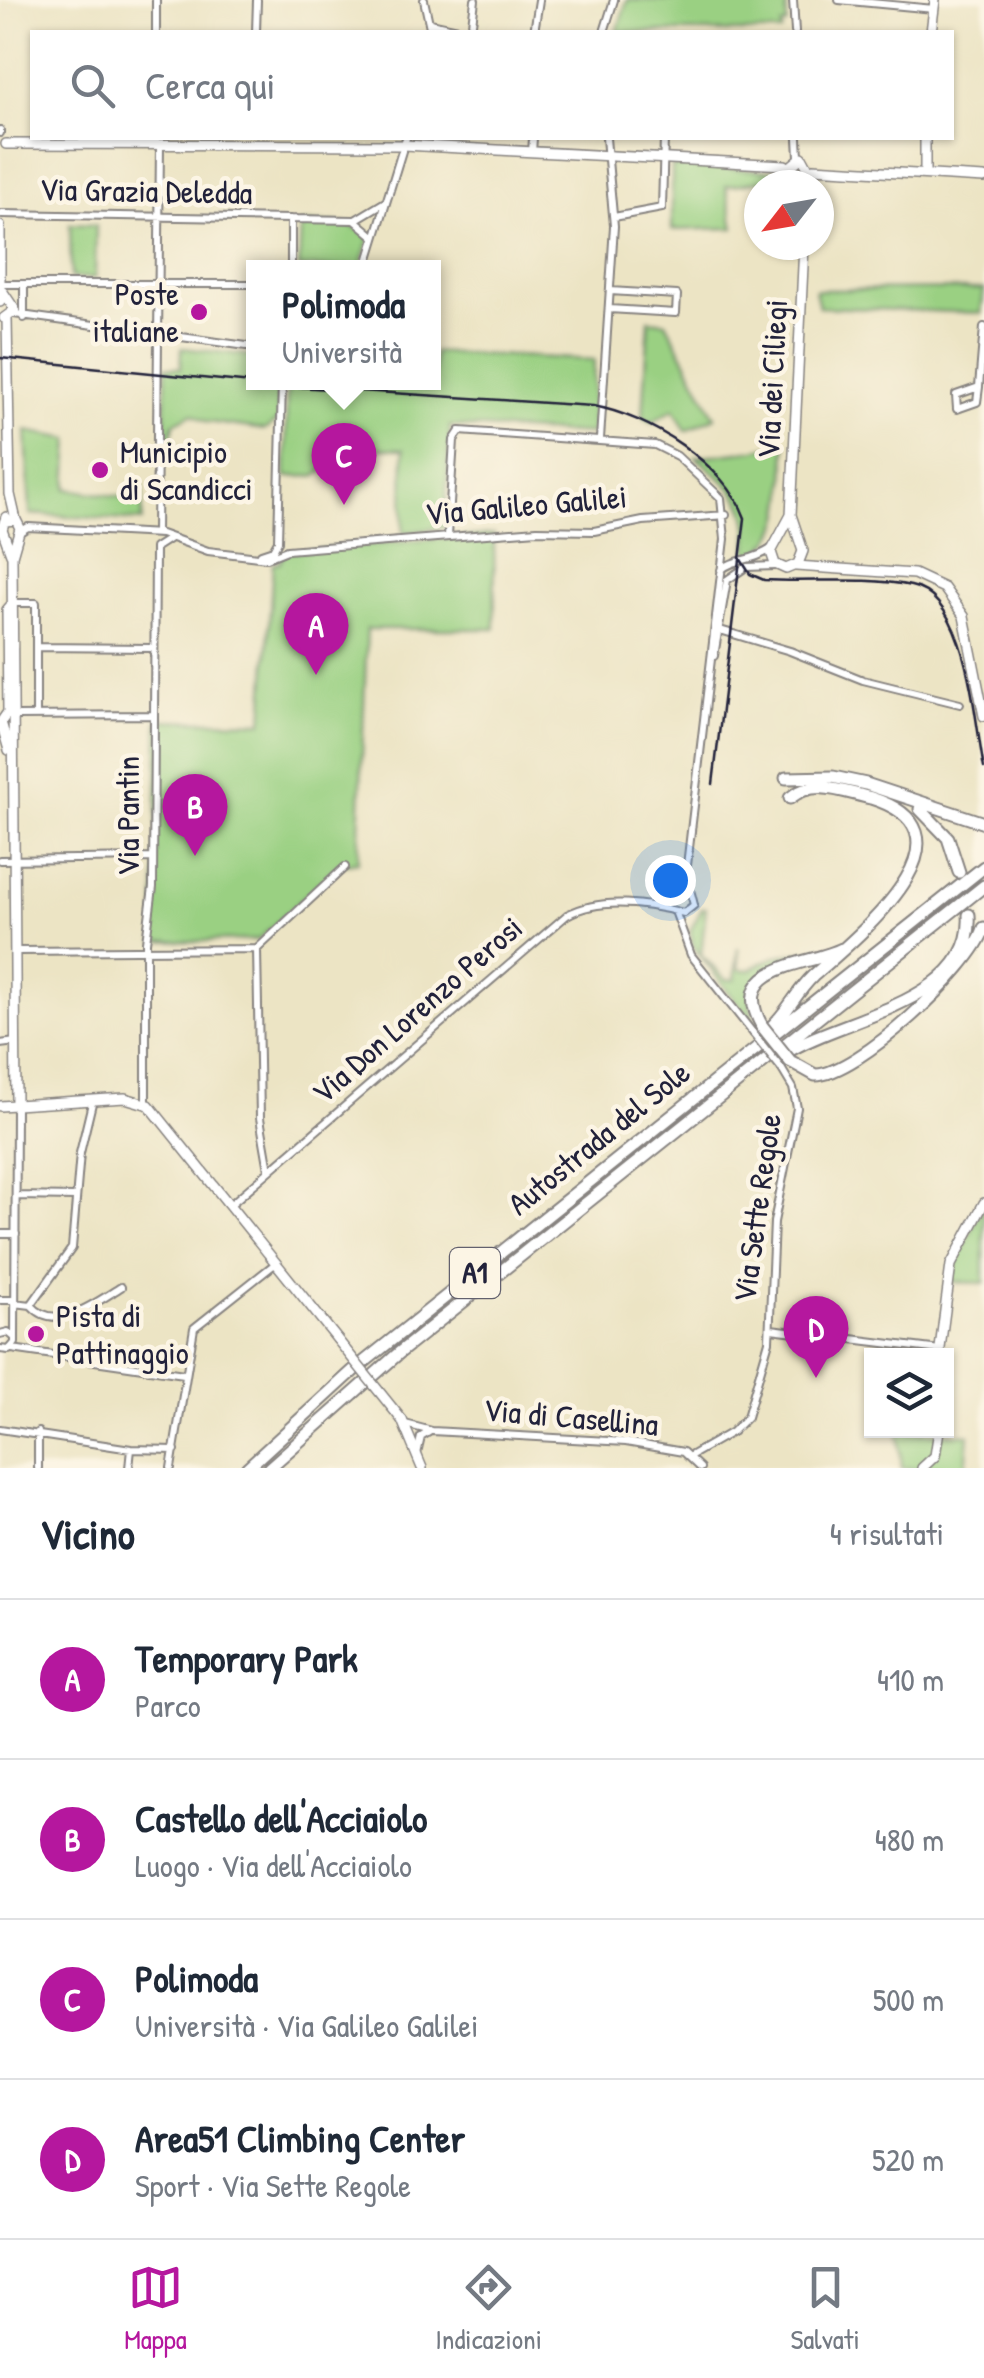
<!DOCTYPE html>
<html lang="it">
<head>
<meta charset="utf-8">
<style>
	body { margin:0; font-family:"Patrick Hand",sans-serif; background:#f6f6f7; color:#1f2937 }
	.controls { position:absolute; right:30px; bottom:30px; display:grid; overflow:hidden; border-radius:0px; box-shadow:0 2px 8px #0004 }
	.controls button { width:90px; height:90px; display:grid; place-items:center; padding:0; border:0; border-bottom:2px solid #e0e1e3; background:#fff; color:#1f2937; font:50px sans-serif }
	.compass { position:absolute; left:744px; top:170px; width:90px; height:90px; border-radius:50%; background:#fff; box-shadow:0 2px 8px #0004; rotate:239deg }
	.you { position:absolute; left:670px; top:880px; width:35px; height:35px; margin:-25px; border:8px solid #fff; border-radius:50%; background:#1a73e8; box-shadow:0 0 0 15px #1a73e833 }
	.badge { display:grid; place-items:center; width:65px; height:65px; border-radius:50%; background:#b5179e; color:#fff; font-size:32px; font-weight:700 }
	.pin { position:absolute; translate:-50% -82px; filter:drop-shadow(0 2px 5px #0008) }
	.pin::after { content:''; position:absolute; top:52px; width:35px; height:30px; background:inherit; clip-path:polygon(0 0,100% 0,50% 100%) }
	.popup { position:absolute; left:246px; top:260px; width:195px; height:130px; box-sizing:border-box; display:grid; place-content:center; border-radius:0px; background:#fff; filter:drop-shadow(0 2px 8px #0005); font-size:32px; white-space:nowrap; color:#747a83 }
	.popup b { font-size:38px; color:#1f2937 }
	.popup::after { content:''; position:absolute; left:50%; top:100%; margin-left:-20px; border:20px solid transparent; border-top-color:#fff }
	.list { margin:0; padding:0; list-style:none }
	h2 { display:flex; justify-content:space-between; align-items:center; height:130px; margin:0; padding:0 40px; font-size:42px }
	h2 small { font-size:32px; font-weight:400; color:#747a83 }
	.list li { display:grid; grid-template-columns:65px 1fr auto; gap:30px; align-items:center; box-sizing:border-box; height:160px; padding:0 40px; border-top:2px solid #e0e1e3 }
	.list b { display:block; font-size:38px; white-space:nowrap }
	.list p { margin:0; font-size:32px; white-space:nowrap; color:#747a83 }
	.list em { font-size:32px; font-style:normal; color:#747a83 }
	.icon { flex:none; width:55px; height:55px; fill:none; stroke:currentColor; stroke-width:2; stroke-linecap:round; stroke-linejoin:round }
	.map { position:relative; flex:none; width:984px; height:1468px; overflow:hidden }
	.search { position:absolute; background:#fff; box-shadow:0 2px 8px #0004; left:30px; right:30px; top:30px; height:110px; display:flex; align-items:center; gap:25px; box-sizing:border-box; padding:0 35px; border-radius:0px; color:#747a83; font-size:38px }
	.sheet { height:770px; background:#fff }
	nav { display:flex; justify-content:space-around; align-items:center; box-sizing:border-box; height:140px; border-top:2px solid #e0e1e3; background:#fff; font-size:28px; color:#747a83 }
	nav a { display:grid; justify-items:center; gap:5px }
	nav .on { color:#b5179e }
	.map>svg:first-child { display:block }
	.green { fill:#9ad082; stroke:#5e795e; stroke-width:2.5 }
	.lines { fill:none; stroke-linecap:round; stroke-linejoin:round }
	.street-casing { stroke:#878380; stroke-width:10 }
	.secondary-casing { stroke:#878380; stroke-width:12 }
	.highway-casing { stroke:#878380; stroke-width:15 }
	.street { stroke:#fff; stroke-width:6 }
	.secondary { stroke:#fff; stroke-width:9 }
	.highway { stroke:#fff; stroke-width:11 }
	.tram { stroke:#22223b; stroke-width:2.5 }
	.street-bridge-casing { stroke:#878380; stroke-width:10; stroke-linecap:butt }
	.secondary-bridge-casing { stroke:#878380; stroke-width:12; stroke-linecap:butt }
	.highway-bridge-casing { stroke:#878380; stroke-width:15; stroke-linecap:butt }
	.street-bridge { stroke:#fff; stroke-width:6 }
	.secondary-bridge { stroke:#fff; stroke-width:9 }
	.highway-bridge { stroke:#fff; stroke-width:11 }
	.poi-dot { fill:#b5179e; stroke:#fcf5e5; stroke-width:4 }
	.labels { text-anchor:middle; stroke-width:9; stroke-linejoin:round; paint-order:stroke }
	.shield { fill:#fcf5e5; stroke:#63616e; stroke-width:2.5 }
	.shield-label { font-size:30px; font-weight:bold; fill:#22223b }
	.street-label { font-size:32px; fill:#22223b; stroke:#fcf5e5 }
	.poi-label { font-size:32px; fill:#22223b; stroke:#fcf5e5; text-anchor:start }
</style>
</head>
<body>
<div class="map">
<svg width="984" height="1468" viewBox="0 0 984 1468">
	<rect width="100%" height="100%" fill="#fcf5e5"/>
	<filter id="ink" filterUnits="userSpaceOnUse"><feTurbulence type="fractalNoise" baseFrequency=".01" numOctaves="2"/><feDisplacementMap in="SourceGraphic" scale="20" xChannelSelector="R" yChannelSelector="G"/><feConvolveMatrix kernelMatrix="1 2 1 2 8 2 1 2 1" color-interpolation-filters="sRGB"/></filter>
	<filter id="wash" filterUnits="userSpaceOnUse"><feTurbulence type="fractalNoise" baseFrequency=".0048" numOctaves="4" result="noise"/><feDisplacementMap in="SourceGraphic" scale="40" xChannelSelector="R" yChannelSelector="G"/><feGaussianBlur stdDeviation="2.25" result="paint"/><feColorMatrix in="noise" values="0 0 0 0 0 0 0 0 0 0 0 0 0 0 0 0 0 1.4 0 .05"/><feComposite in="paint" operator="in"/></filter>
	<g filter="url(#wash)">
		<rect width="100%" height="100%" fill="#ece4c4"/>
		<path class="green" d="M627,0H786L787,24L782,25V32H617Z
			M672,166L781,171L789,177L726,186L734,228L672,230Z
			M301,223C325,224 353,219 370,238L361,267L299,268Z
			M70,224L96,225L95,278H71Z
			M984,289L981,313L819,307L815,290Z
			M649,320L666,322L715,417L686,431L674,409L652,422L643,417Z
			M182,348L254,356V382L278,383V421L265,430L208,422L192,414L174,423L171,439L177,445L165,443L166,367L181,368Z
			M434,352L594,360L592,434L450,426L445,527L403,533L404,449L357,448L316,476L286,477L287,383L434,382Z
			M26,431L70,439L67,489L129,498L131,483L143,486L142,521L30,514Z
			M781,442L786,444C784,482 792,542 747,556C754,501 735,491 696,457L755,450Z
			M494,534L495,629H367L358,862L339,865L258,940L155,942L158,720L263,722L273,563L280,562L285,552Z
			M702,908H706L701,955L725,979L735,980L738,947L739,969L750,970C770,955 797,950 821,953C778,962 734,974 757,1029L693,946L690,931Z
			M984,1203V1283L948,1282Z
			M898,1431L969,1435L966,1468H902Z"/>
	</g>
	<g filter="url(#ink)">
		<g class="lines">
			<g class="street-casing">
				<path id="street" d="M424,0L431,32
					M793,0L795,32
					M839,0L934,9
					M430,23L472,32
					M156,32V0
					M256,32L257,0
					M471,32L475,0
					M534,32L539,0
					M604,32L614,0
					M0,130V133
					M798,138L799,157
					M532,152L533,138
					M0,214L291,219
					M614,217L662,208L664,138
					M355,220L374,236
					M291,268V219L355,220L385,202
					M366,268L406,138
					M1,284H254
					M609,309L676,313L677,295L610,291
					M14,314L254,347
					M24,318V284
					M979,387L977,402L957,409L956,395Z
					M979,387L984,327
					M600,439L614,226L606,138
					M20,532L28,527L161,534L208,551L267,558L287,550L537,530L594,531L643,521L726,515
					M156,533L160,145
					M261,554L273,550L278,541L282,382
					M721,570C734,558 754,562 772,548
					M13,603H36V715
					M720,630L790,651L863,680L960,704
					M36,647L154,648
					M714,656L727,580L746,567L777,566
					M17,716L153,715
					M0,860L153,858
					M658,902L678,890L689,891
					M675,911L691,955L753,1033
					M257,949L260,1118L269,1170
					M17,951L257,949L345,867
					M0,1044L16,1042
					M146,1103V942L153,887L155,548L169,539
					M17,1196L75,1197
					M231,1204L567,915C602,896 649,904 684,913L694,905L686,874L725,539L721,498L677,456L655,445L460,431L454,440L448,536
					M0,1234H16
					M0,1300H15
					M15,1303L31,1305L72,1248L80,1153L93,1099
					M31,1305C56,1334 95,1303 121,1287
					M771,1329L940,1350
					M0,1334L8,1332L14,1337
					M0,1349L9,1350L15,1343L16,1105
					M12,1349L184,1374
					M405,1424L432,1431L626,1442L683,1452L700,1468
					M0,1429L131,1449L175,1450
					M38,1432V1468
					M417,1454L421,1437L429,1432
					M690,1456L732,1432L747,1417L769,1341L774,1222L797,1108L793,1088L781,1068
					M129,1468L131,1449
					M171,1468L194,1328L276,1263"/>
			</g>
			<g class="secondary-casing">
				<path id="secondary" d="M931,32L935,0
					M925,138V171
					M6,144L404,145L785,165L800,175
					M791,166L802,157L808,168
					M800,175L813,168L984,178
					M0,226V302
					M3,292L15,310L4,318
					M7,318L10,494L16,520
					M791,515L771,552L775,564L786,569L798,564L803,551L791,515L804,245
					M6,517L2,529L11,554
					M5,521L16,520L20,528L12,556L16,1105
					M796,566L914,574L944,588L964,616L984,716
					M9,750L1,722L8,712L7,610L13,603
					M0,1106L125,1098L149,1105L337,1339
					M939,1356L951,1265L984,1203
					M402,1420L422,1468
					M922,1468L935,1456L939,1430"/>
			</g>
			<g class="highway-casing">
				<path id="highway" d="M786,778L833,777L866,784L984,823
					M920,809L948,838L959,872
					M762,1026C727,964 809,966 842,949
					M769,1029C787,1014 796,992 813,976C864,931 984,833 871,798C843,792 815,778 790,798
					M776,1032L984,867
					M783,1046L984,886
					M787,1052C841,1017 975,1002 969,915
					M790,1061L815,1075C856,1076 973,967 984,928
					M247,1468L354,1370L758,1047
					M269,1468L399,1353L768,1058"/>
			</g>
			<use href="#street" class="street"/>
			<use href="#secondary" class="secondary"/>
			<use href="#highway" class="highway"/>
			<path class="tram" d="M0,358L282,386L593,406C647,415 726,464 745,518L713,784
				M740,558L750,574L764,580C812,583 864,576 911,586C968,597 974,719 984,768"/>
			<g class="street-bridge-casing">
				<path id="street-bridge" d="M753,1033L781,1068"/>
			</g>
			<g class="secondary-bridge-casing">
				<path id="secondary-bridge" d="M337,1339L402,1420"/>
			</g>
			<g class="highway-bridge-casing">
				<path id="highway-bridge" d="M762,1026L790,1061"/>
			</g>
			<use href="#street-bridge" class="street-bridge"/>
			<use href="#secondary-bridge" class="secondary-bridge"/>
			<use href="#highway-bridge" class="highway-bridge"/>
		</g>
	</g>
	<g class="poi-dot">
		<circle cx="199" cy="312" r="10"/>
		<circle cx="100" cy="470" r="10"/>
		<circle cx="36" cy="1334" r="10"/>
	</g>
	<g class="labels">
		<rect class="shield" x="450" y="1248" width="50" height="50" rx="8"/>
		<g class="shield-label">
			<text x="475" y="1283">A1</text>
		</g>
		<g class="street-label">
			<text transform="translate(146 191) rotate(1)" y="11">Via Grazia Deledda</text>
			<text transform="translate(772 379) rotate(-87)" y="11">Via dei Ciliegi</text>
			<text transform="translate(526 505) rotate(-5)" y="11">Via Galileo Galilei</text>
			<text transform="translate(128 816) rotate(-90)" y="11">Via Pantin</text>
			<text transform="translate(417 1010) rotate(-41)" y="11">Via Don Lorenzo Perosi</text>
			<text transform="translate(599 1138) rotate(-39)" y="11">Autostrada del Sole</text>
			<text transform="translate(757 1208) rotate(-82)" y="11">Via Sette Regole</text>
			<text transform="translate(571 1417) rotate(5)" y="11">Via di Casellina</text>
		</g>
		<g class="poi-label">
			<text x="179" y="305" text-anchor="end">Poste<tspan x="179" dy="37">italiane</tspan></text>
			<text x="120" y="463">Municipio<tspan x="120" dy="37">di Scandicci</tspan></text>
			<text x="56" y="1327">Pista di<tspan x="56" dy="37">Pattinaggio</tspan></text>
		</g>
	</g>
</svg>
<div class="controls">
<button><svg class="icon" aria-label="layers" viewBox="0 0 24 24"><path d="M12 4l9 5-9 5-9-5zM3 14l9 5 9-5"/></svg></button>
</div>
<svg class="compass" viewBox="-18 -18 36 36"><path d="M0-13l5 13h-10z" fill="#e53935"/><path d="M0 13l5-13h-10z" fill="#747a83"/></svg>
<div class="you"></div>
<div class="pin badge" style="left:316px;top:675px">A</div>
<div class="pin badge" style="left:195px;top:856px">B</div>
<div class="pin badge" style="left:344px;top:505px">C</div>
<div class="popup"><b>Polimoda</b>Università</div>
<div class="pin badge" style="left:816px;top:1378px">D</div>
<div class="search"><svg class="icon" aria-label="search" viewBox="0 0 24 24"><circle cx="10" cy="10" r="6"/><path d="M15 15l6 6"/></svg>Cerca qui</div>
</div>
<section class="sheet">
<h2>Vicino<small>4 risultati</small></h2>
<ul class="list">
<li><span class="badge">A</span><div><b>Temporary Park</b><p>Parco</p></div><em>410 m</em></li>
<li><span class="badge">B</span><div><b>Castello dell'Acciaiolo</b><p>Luogo · Via dell'Acciaiolo</p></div><em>480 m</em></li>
<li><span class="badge">C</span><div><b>Polimoda</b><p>Università · Via Galileo Galilei</p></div><em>500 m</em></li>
<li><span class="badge">D</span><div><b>Area51 Climbing Center</b><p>Sport · Via Sette Regole</p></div><em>520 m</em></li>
</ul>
</section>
<nav>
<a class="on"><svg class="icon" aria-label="map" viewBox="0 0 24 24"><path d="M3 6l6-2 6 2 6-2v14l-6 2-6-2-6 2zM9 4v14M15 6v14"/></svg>Mappa</a>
<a><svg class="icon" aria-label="directions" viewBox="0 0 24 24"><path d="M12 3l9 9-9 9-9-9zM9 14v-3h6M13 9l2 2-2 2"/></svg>Indicazioni</a>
<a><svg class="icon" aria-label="saved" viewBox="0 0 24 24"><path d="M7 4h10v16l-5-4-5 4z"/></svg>Salvati</a>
</nav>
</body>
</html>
